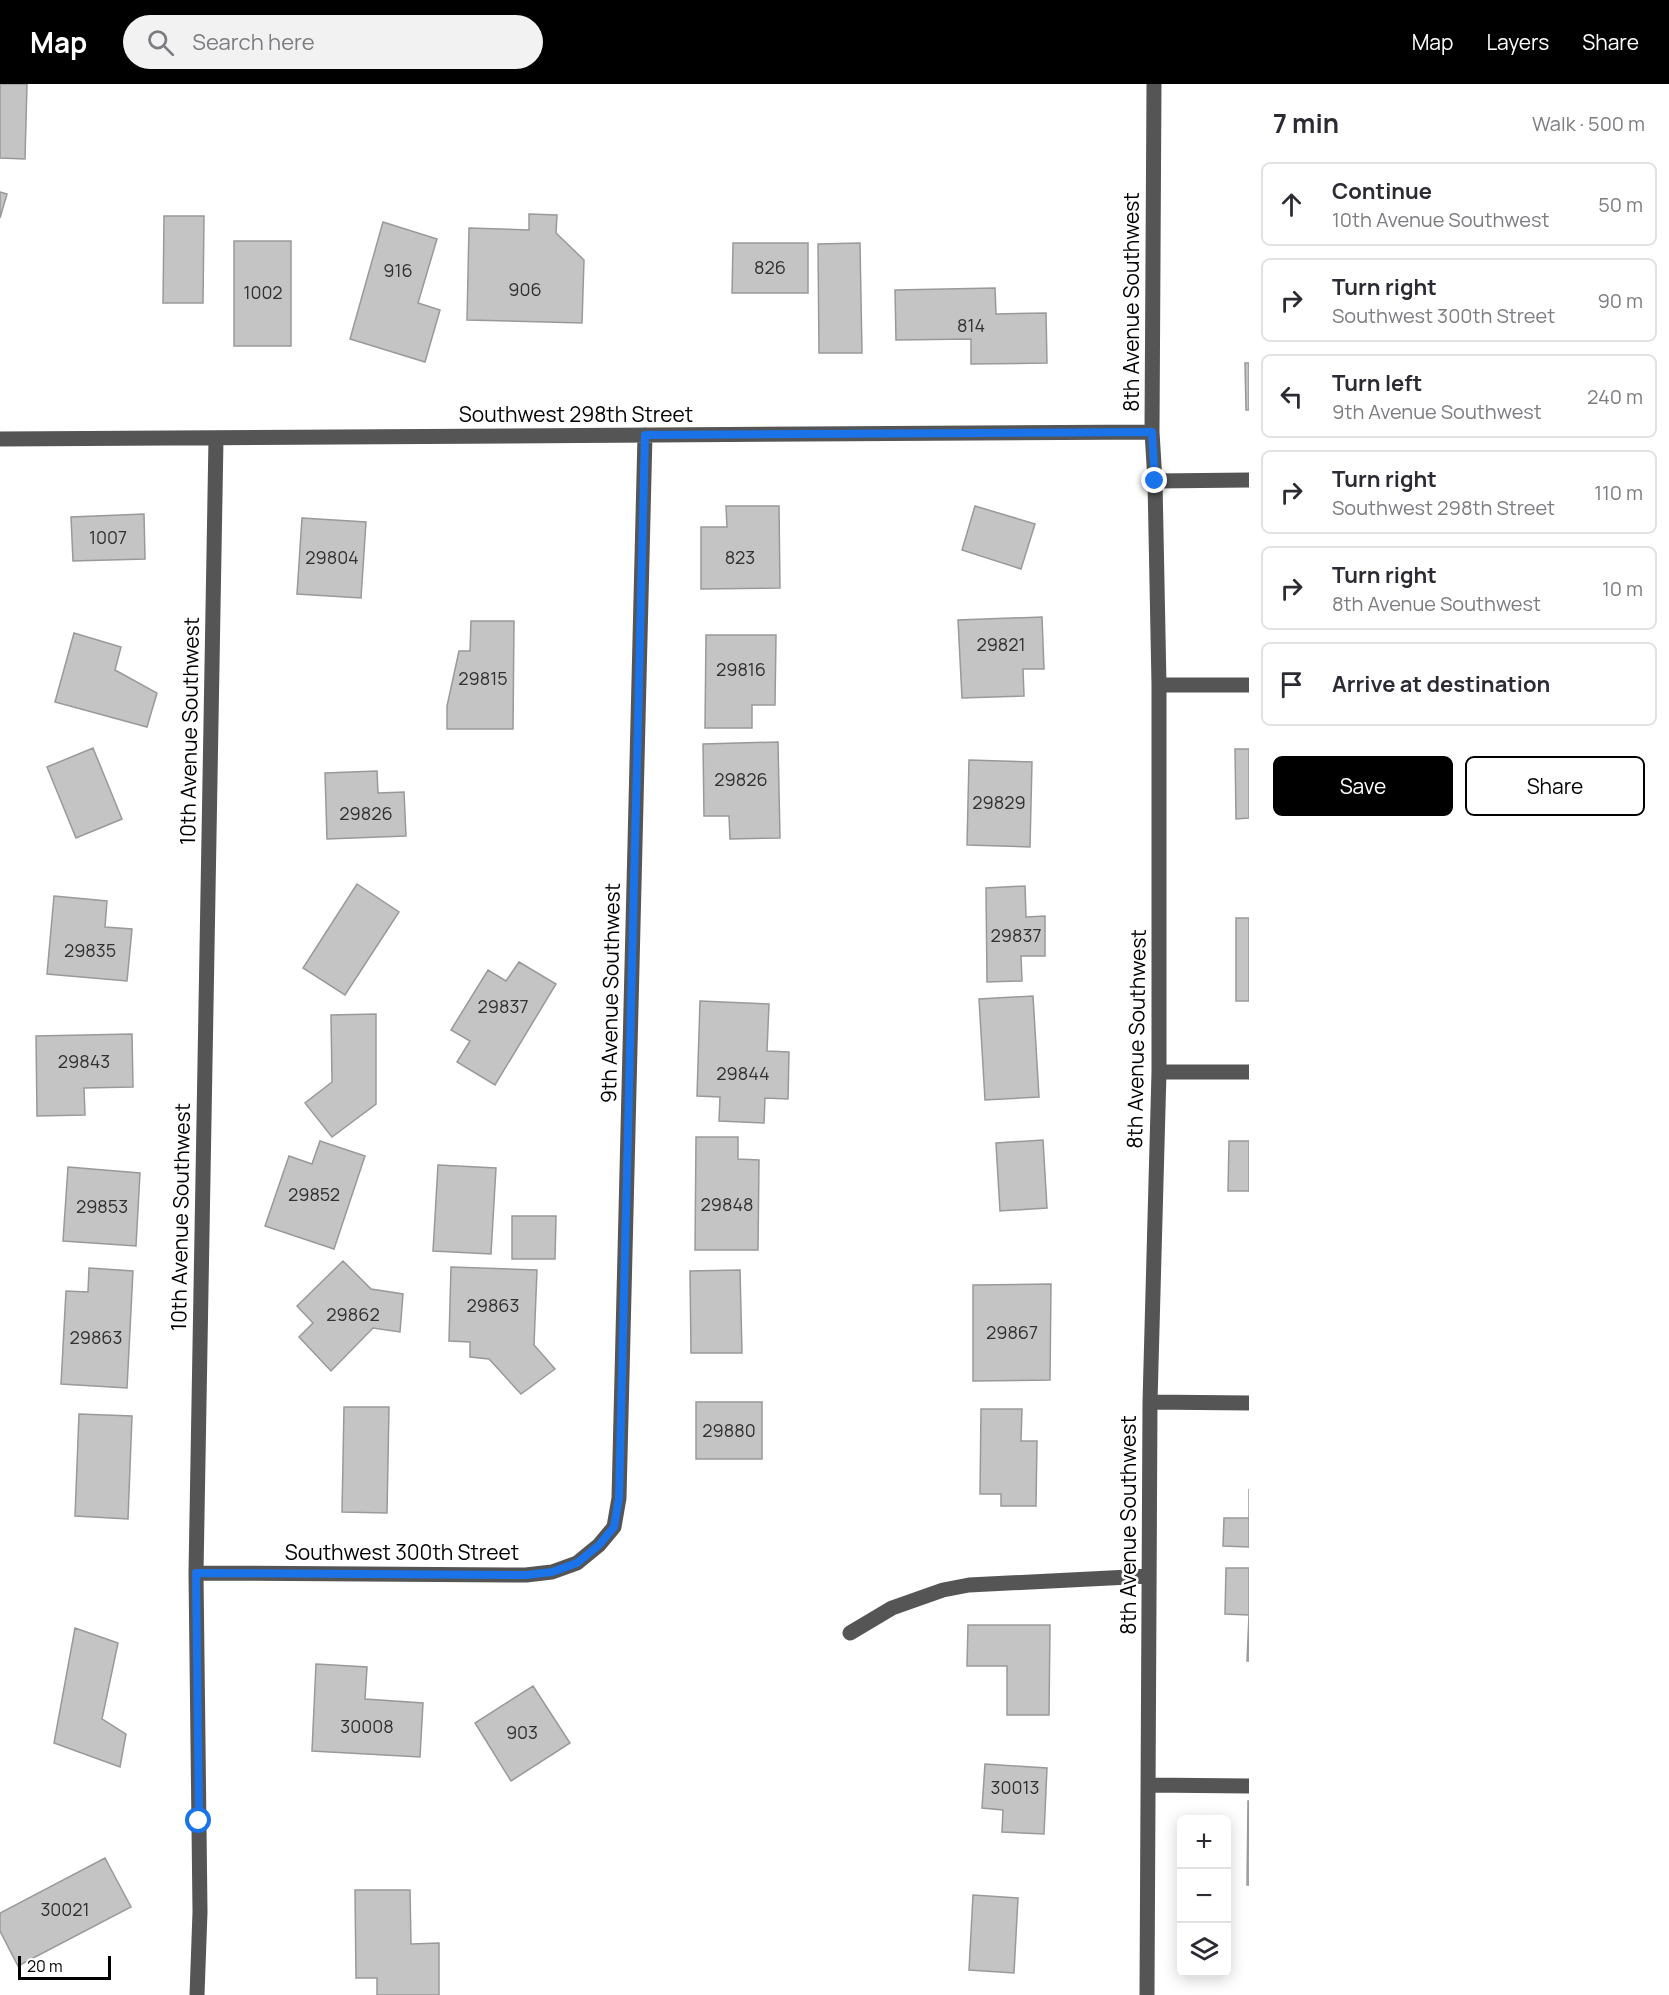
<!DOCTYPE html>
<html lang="en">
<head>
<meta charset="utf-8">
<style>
	body { margin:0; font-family:Manrope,sans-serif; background:#f2f2f3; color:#2b2b33 }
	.controls { position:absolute; right:18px; bottom:18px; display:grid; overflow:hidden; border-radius:9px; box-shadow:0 3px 15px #0003 }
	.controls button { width:54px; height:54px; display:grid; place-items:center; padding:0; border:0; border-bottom:2px solid #e1e1e2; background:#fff; color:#2b2b33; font:30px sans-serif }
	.scale { position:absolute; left:18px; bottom:15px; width:93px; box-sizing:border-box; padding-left:6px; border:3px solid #000; border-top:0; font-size:16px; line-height:21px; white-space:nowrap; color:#000; -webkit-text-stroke:4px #fff; paint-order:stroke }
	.stop { position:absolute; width:18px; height:18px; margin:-14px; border:4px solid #1a73e8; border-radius:50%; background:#fff }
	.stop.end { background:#1a73e8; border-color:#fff; box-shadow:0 2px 6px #0008 }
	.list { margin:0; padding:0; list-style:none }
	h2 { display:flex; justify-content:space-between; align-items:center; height:78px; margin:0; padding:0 24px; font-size:26px }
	h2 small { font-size:20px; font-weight:400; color:#7c7c81 }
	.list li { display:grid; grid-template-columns:39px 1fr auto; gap:18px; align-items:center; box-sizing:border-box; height:84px; margin:0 12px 12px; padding:0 12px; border:2px solid #e1e1e2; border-radius:9px }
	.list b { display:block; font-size:22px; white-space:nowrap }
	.list p { margin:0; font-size:20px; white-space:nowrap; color:#7c7c81 }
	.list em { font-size:20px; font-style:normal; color:#7c7c81 }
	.actions { display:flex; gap:12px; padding:18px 24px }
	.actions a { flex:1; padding:14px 0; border:2px solid #000; border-radius:9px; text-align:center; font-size:21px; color:#000 }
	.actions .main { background:#000; color:#fff }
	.icon { flex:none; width:33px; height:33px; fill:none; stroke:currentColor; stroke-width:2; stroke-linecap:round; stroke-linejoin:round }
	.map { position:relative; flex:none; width:1249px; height:1911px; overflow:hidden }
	header { display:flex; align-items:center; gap:36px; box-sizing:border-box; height:84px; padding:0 30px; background:#000; color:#fff }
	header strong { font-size:28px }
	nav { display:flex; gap:33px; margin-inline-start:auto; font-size:21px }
	.search { width:420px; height:54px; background:#f2f2f3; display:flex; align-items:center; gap:15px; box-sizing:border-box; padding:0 21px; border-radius:33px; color:#7c7c81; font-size:22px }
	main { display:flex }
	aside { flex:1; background:#fff }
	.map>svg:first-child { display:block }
	.building { fill:#c4c4c4; stroke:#999; stroke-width:1.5 }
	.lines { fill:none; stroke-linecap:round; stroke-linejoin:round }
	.minor { stroke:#555; stroke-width:15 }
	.route { stroke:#1a73e8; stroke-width:8 }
	.labels { text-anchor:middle; stroke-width:5; stroke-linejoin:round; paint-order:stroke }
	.number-label { font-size:18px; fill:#313131 }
	.street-label { font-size:21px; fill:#000; stroke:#fff }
</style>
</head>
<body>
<header>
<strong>Map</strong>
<div class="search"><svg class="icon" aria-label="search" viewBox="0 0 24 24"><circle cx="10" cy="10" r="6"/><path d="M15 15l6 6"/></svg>Search here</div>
<nav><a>Map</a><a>Layers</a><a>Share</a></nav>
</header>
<main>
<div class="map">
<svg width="1249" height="1911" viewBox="0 0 1249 1911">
	<rect width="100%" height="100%" fill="#fff"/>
	<path class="building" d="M0,0H27L25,75L0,74Z
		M0,108L7,110L0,134Z
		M529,130L557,131L556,149L584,176L582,239L467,236L469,144L529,146Z
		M164,132H204L203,219H163Z
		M383,138L437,155L418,219L440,226L425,278L350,255Z
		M234,157H291V262H234Z
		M733,159H808V209H732Z
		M860,159L862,269H819L818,160Z
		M995,204L996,230L1046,229L1047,279L971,280V255L896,256L895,206Z
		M1245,279H1249V326H1246Z
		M726,422H779L780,504L701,505V443H727Z
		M975,422L1035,440L1021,485L962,466Z
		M144,430L145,475L73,477L71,433Z
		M302,434L366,438L361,514L297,510Z
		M1042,533L1044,585H1023L1024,612L962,614L958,536Z
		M471,537H514L513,645H447V622L459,567H470Z
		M74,549L121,563L115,586L157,609L147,643L55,618Z
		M706,551H776L775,621H752V644H705Z
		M778,658L780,754L730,755L729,732H704L703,660Z
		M93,664L122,735L76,754L47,683Z
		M1235,665H1249V734L1236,735Z
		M969,676L1032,678L1030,763L967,761Z
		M377,687L378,709L404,708L406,752L327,755L325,689Z
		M357,800L399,828L345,911L303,884Z
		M1025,802L1026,833L1045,832V872H1021L1022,897L987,898L986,804Z
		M54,812L107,817L105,843L132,845L127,897L47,890Z
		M1236,834H1249V917H1236Z
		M519,878L556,900L495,1001L457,978L470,957L451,946L488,886L506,897Z
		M1033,912L1039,1013L985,1016L979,915Z
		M700,917L769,920L767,967L789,968L788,1015L765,1014L764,1039L719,1037L720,1013L697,1012Z
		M376,930V1020L332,1053L305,1019L332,998L331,931Z
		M132,950L133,1003L84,1004L85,1031L37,1032L36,952Z
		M696,1053H738V1075L759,1076L758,1166H695Z
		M1043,1056L1047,1124L1000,1127L996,1059Z
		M320,1057L365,1072L334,1165L265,1142L289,1072L312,1080Z
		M1229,1057H1249V1107H1228Z
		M438,1081L496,1084L491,1170L433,1167Z
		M68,1083L140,1089L136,1162L63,1157Z
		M512,1132H556L555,1175H512Z
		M343,1177L371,1205L403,1210L400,1248L373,1244L331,1287L299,1253L313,1239L297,1222Z
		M451,1183L537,1186L534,1261L555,1285L521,1310L489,1275L470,1273V1258L449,1257Z
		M89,1184L133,1187L127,1304L61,1300L66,1207L88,1208Z
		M740,1186L742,1269H691L690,1187Z
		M1051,1200L1050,1296L973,1297V1201Z
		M696,1318H762V1375H696Z
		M344,1323H389L387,1429L342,1428Z
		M981,1325H1022L1021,1357H1037L1036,1422H1001V1410H980Z
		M79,1330L132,1332L128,1435L75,1432Z
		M1249,1405V1463L1223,1462L1224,1434H1249Z
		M1226,1484H1249V1577H1247L1249,1531L1225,1530Z
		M968,1541H1050L1049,1631H1007V1582H967Z
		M75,1544L118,1559L102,1635L126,1650L120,1683L54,1659Z
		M316,1580L367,1583L365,1615L423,1619L420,1673L312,1667Z
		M533,1602L570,1659L511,1697L475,1639Z
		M985,1680L1047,1684L1044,1750L1002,1748L1003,1726L982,1724Z
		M1248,1717H1249V1801H1247Z
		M105,1774L131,1823L18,1882L0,1847V1829Z
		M355,1806H410L411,1860L439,1859V1911H377V1894H356Z
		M973,1811L1018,1814L1014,1889L969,1886Z"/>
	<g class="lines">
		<path class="minor" d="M0,355L1152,348
			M1155,397L1249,396
			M1159,601H1249
			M1159,988H1249
			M1150,1318L1249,1319
			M196,1489L526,1491L552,1488L577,1479L599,1461L614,1443L619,1414L645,351
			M850,1549L892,1524L943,1506L969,1501L1149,1492
			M1148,1701L1249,1702
			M197,1911L200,1828L196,1489L216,355
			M1147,1911L1150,1318L1159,988V601L1155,397L1152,348L1154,0"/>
	</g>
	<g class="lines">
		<path class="route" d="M199,1737L196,1489L526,1491L552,1488L577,1479L599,1461L614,1443L619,1414L645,351L1152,348L1155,397"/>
	</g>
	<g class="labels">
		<g class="number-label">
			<text x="770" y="190">826</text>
			<text x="398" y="193">916</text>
			<text x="525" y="212">906</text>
			<text x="263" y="215">1002</text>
			<text x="971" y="248">814</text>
			<text x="108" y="460">1007</text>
			<text x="332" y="480">29804</text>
			<text x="740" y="480">823</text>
			<text x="1001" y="567">29821</text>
			<text x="741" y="592">29816</text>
			<text x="483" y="601">29815</text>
			<text x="741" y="702">29826</text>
			<text x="999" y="725">29829</text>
			<text x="366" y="736">29826</text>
			<text x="1016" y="858">29837</text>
			<text x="90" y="873">29835</text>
			<text x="503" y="929">29837</text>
			<text x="84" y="984">29843</text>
			<text x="743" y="996">29844</text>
			<text x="314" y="1117">29852</text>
			<text x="727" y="1127">29848</text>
			<text x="102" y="1129">29853</text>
			<text x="493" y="1228">29863</text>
			<text x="353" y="1237">29862</text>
			<text x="1012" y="1255">29867</text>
			<text x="96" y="1260">29863</text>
			<text x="729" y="1353">29880</text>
			<text x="367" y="1649">30008</text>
			<text x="522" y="1655">903</text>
			<text x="1015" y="1710">30013</text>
			<text x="65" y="1832">30021</text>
		</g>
		<g class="street-label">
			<text transform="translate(1132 218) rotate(-90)" y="7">8th Avenue Southwest</text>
			<text x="576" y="338">Southwest 298th Street</text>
			<text transform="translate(190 647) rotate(-89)" y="7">10th Avenue Southwest</text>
			<text transform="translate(611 909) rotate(-89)" y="7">9th Avenue Southwest</text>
			<text transform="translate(1137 955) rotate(-89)" y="7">8th Avenue Southwest</text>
			<text transform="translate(181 1133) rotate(-89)" y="7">10th Avenue Southwest</text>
			<text transform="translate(1129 1441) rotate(-90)" y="7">8th Avenue Southwest</text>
			<text x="402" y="1476">Southwest 300th Street</text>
		</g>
	</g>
</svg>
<div class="controls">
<button>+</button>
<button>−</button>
<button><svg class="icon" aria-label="layers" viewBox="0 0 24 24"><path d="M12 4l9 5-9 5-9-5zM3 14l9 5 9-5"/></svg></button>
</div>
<div class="scale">20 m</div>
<div class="stop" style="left:199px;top:1737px"></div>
<div class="stop end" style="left:1155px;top:397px"></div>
</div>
<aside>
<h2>7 min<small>Walk · 500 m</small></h2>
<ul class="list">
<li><svg class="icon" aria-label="ahead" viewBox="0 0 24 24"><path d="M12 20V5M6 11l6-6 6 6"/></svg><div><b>Continue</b><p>10th Avenue Southwest</p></div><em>50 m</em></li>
<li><svg class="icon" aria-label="right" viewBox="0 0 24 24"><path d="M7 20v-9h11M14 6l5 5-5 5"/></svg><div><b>Turn right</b><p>Southwest 300th Street</p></div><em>90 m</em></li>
<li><svg class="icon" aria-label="left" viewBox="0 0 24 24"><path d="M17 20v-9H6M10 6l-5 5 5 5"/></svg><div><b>Turn left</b><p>9th Avenue Southwest</p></div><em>240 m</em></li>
<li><svg class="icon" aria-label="right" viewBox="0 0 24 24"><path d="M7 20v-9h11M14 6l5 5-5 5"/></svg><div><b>Turn right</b><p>Southwest 298th Street</p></div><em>110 m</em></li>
<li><svg class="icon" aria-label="right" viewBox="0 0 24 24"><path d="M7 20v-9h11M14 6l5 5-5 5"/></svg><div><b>Turn right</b><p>8th Avenue Southwest</p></div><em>10 m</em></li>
<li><svg class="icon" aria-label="arrive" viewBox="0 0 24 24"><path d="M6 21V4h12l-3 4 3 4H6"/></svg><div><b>Arrive at destination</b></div></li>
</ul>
<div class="actions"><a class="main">Save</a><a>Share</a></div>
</aside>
</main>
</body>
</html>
